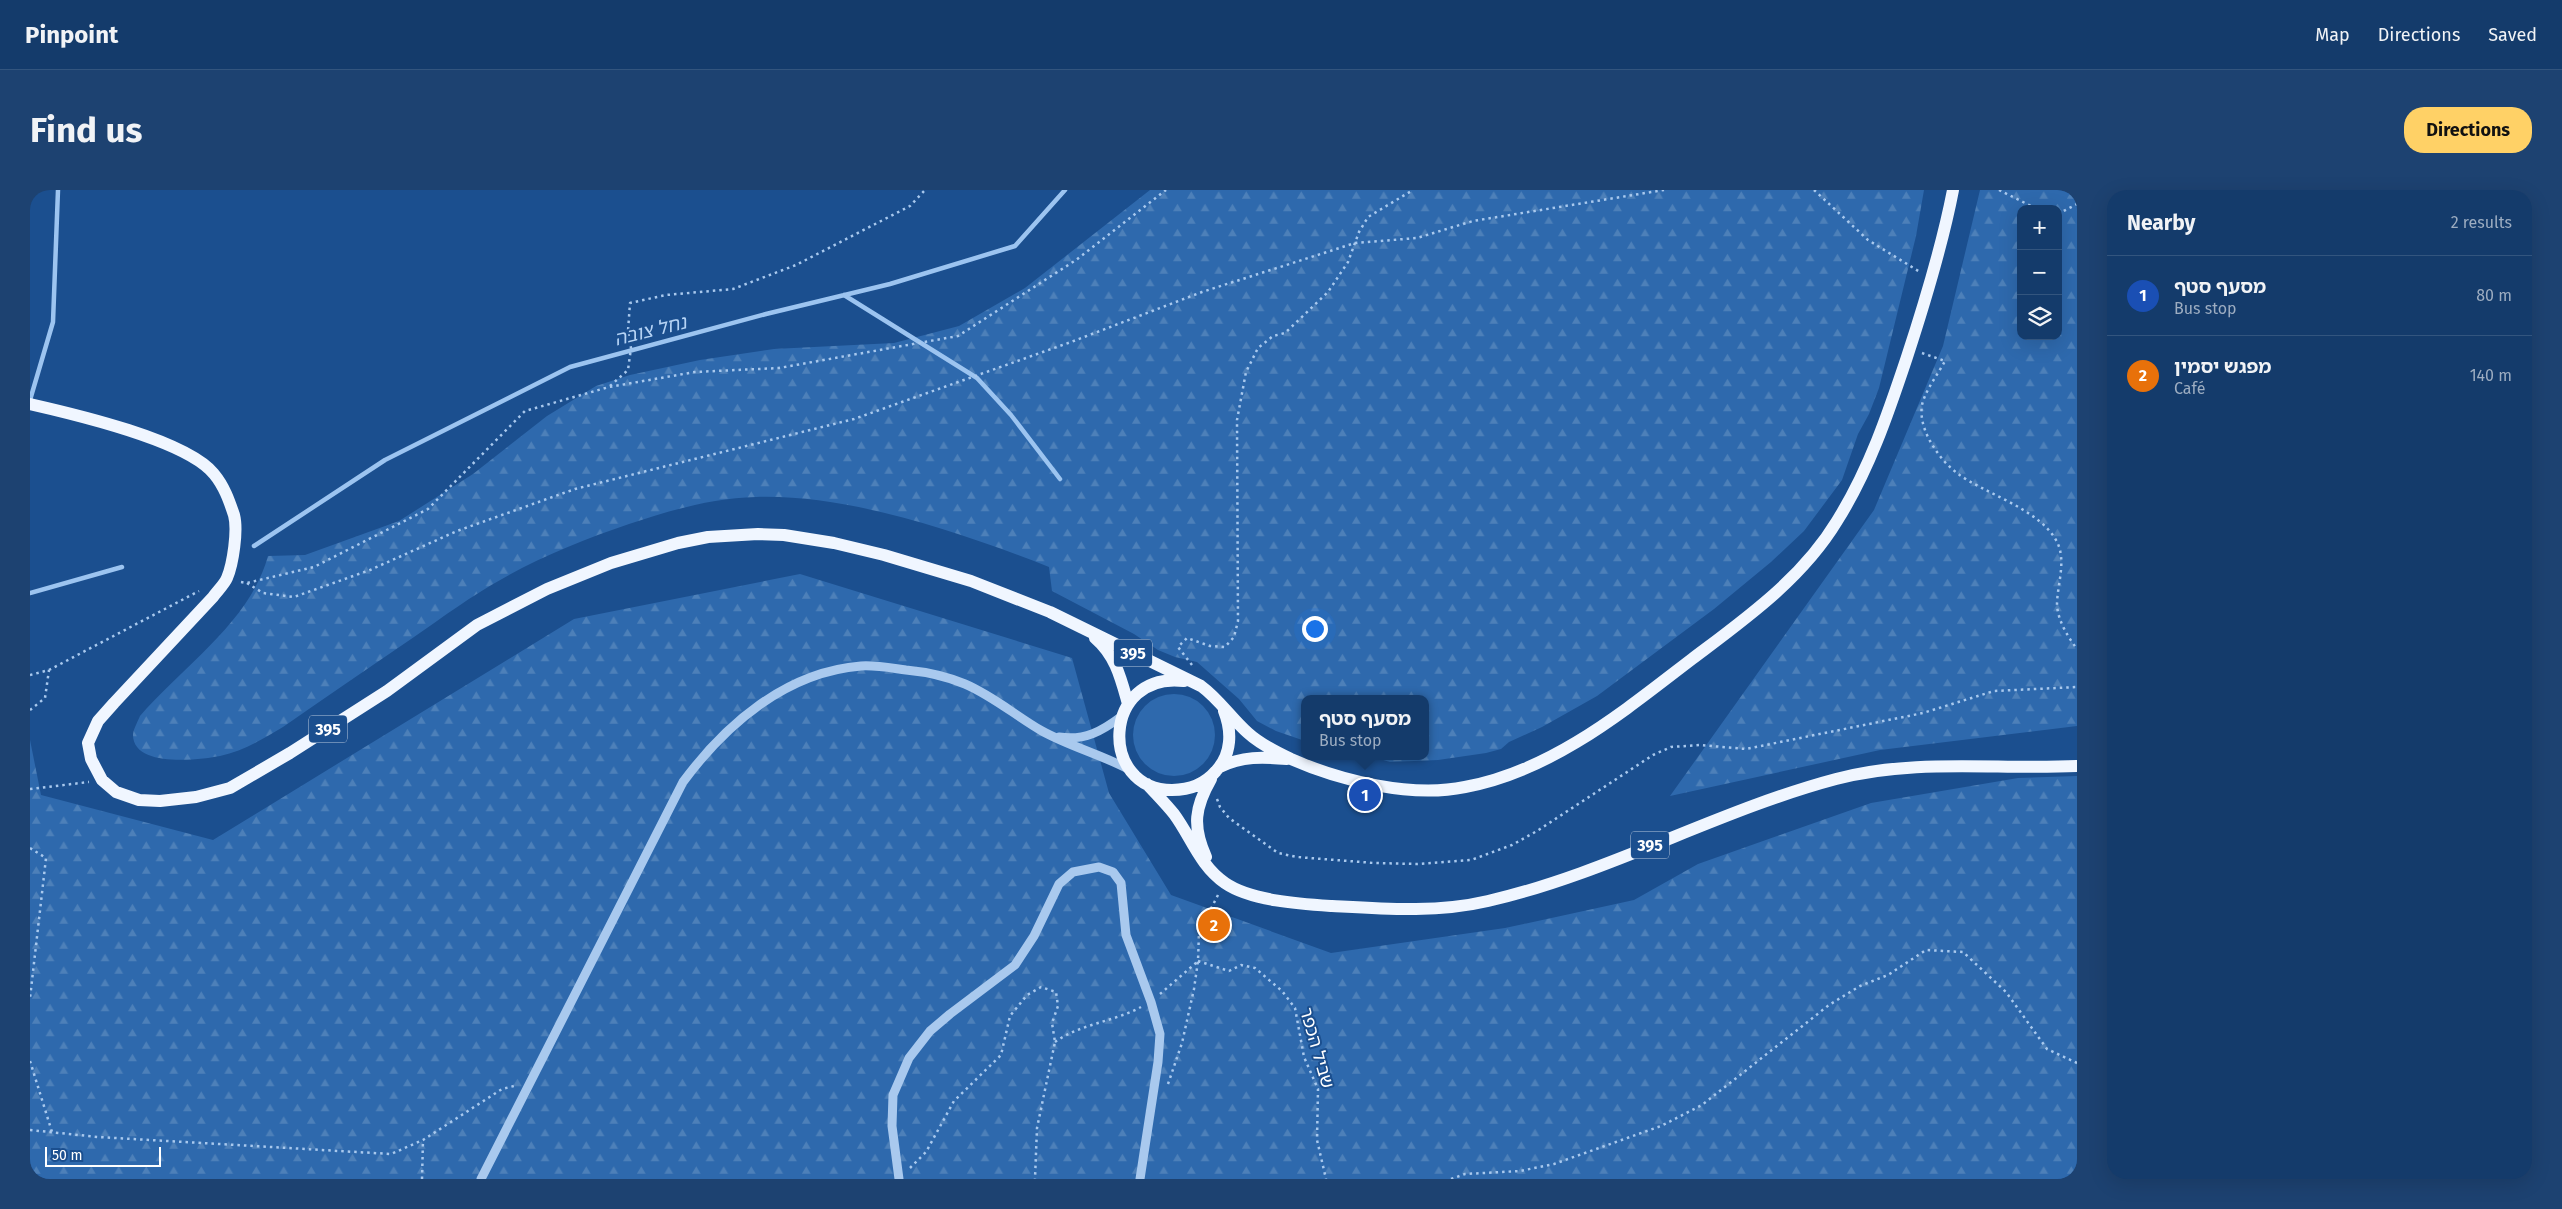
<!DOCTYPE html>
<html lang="en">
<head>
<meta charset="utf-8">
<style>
	body { margin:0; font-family:"Fira Sans","Noto Sans Hebrew",sans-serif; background:#1d4271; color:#f1f3f6 }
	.controls { position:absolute; right:15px; top:15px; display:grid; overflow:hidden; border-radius:10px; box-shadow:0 5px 20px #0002 }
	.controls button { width:45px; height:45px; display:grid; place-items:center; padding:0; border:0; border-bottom:1px solid #33557e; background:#143b6b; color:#f1f3f6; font:25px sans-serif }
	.scale { position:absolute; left:15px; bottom:12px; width:116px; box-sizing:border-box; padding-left:5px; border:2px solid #fff; border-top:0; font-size:14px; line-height:18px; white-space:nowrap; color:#fff; -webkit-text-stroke:4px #1b4f8f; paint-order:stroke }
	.you { position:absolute; left:1284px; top:438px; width:18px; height:18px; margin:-12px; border:4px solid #fff; border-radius:50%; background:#1a73e8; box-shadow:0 0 0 8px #1a73e833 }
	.badge { display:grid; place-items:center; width:32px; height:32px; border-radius:50%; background:#ffd166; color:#fff; font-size:16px; font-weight:700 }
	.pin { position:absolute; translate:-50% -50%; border:2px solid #fff; box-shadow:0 1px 5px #0006 }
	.popup { position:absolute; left:1271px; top:505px; width:128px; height:65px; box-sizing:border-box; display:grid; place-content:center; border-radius:10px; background:#143b6b; filter:drop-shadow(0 1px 4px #0005); font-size:16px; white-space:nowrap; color:#9dadc1 }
	.popup b { font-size:19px; color:#f1f3f6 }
	.popup::after { content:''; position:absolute; left:50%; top:100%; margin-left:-10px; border:10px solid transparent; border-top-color:#143b6b }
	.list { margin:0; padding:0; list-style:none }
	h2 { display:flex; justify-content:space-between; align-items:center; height:65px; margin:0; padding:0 20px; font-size:21px }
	h2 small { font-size:16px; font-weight:400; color:#9dadc1 }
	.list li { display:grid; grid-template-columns:32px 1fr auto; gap:15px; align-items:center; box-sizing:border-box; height:80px; padding:0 20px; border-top:1px solid #33557e }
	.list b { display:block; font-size:19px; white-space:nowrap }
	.list p { margin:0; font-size:16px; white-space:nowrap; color:#9dadc1 }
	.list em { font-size:16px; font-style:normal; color:#9dadc1 }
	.icon { flex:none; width:28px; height:28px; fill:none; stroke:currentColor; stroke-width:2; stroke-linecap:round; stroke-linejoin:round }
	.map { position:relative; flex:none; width:2047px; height:989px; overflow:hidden; border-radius:20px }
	header { display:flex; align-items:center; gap:30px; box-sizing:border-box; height:70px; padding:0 25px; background:#143b6b; border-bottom:1px solid #33557e }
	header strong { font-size:24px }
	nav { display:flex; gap:28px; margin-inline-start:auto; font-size:18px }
	.intro { display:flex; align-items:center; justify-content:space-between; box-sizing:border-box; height:120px; padding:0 30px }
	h1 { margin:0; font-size:35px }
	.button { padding:12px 22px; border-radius:20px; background:#ffd166; color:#111; font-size:18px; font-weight:700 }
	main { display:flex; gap:30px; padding:0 30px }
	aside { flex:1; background:#143b6b; border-radius:20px; box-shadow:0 5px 20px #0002 }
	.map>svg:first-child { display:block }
	.green { fill:#2e69ad }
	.forest { fill:url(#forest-firs); fill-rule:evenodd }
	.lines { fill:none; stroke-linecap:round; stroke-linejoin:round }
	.stream { stroke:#9cc4f0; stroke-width:4.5 }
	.path { stroke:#a9c9ee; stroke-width:2.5; stroke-dasharray:2.5 4; stroke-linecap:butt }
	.minor { stroke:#a9c9ee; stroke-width:9 }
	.major { stroke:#f0f6ff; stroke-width:12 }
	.labels { text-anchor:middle; stroke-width:4; stroke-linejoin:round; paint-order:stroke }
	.shield { fill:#1b4f8f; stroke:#bbcadd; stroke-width:1 }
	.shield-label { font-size:16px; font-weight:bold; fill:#fff }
	.street-label { font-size:18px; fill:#fff; stroke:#1b4f8f }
	.water-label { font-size:19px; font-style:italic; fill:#b5d3f5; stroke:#1b4f8f }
</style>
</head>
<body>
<header>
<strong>Pinpoint</strong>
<nav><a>Map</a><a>Directions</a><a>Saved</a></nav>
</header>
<div class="intro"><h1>Find us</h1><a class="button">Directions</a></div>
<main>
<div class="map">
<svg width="2047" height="989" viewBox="0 0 2047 989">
	<defs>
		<pattern id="forest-firs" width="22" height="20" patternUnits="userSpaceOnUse" patternTransform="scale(1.25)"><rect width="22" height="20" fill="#2e69ad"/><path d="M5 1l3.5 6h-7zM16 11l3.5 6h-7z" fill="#4d80b9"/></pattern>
	</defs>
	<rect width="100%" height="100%" fill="#1b4f8f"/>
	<path class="green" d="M1103 545a41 41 0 1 1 82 0a41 41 0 1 1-82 0Z"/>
	<path class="forest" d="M1120,0H1894L1886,46L1849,198L1839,224L1828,244L1812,290L1774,341L1741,372L1684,419L1567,506L1512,537L1479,552L1471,559L1456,563L1408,570L1360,572L1340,566H1395V509H1275V551L1246,541L1227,531L1209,509L1167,472L1145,467L1128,460L1104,444L1022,401L1019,377C932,343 820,304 726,307C683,308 641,320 599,334C555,349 512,366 472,389C441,406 413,427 384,447C340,477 296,507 253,537C233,549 213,561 190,566C169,570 102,578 103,544C104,538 108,531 110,526C154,475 220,432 238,366L275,365L369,331L443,284L517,226L566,196L600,185L670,170L744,159L864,153L929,136L995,98Z
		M1950,0H2047V536L1850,560L1640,606L1844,320L1913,156ZM1991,19H2028V146H1991Z
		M770,384L1042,468L1079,603L1141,705L1301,763L1475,738L1604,710L1668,674L1841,613L1988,588L2047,586V989H0V550L11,605L183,650L544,429Z"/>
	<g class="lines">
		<path class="stream" d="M814,105L947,188L981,225L1030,289
			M0,210L23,132L28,0
			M224,356L355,270L540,177L736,124L860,94L985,56L1035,0
			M0,403L92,377"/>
		<path class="path" d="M1784,0L1838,50L1890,82
			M1969,0L2007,19
			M2028,24L2047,14
			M1892,163L1915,171C1908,184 1895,201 1892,215C1890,227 1894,240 1900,251C1907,263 1915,274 1927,283C1954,304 2012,319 2028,354C2036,373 2027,396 2027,415C2028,431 2038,447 2047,459
			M580,196L598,180L601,158L598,141L600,113L636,105L703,99L766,75L880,16L895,0
			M211,392L217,393L284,377L398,319L495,221L579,197L665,182L749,178L928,146L1046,70L1136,0
			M217,393L233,403L264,407L340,380L427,341L545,299L824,229L1041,152L1172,102L1325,53L1387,48L1443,31L1634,0
			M1162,475L1148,457L1157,448L1180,456L1195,457L1204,447L1208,431L1207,230L1216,182L1228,158L1243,146L1255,143L1298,102L1318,72L1329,42L1338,27L1383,0
			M0,485L19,480L169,401
			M0,520L15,508L19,480
			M0,599L59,592
			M1187,609L1190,617L1199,628L1248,663L1267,667L1344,673L1387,674L1441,670L1482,655L1507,641L1623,565L1641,557L1670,555L1716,559L1893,523L1964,501L2047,497
			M0,658L16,668L0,808
			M1168,771L1199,781L1211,775L1225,778L1252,801L1265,818L1274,867L1288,899L1287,950L1296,989
			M1130,804L1167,772
			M1025,852C1050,834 1083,832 1111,817
			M0,871L22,942
			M1138,894L1152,853L1164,799L1168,771L1169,742L1188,705
			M0,940L68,947L361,964L393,950L472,899L484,896
			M880,978L896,962L924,911L971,865L980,826L997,805L1011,797L1026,802L1028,816L1022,833L1025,852L1007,938L1005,989
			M392,989L393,950
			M1421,989L1435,984L1490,981L1524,974L1631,936L1672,915L1799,815L1830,796L1858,785L1896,760L1933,762L1976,802L2017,859L2047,873"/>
		<path class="minor" d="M1029,547C1055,551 1072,541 1092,526
			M451,989L653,592C696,534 756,482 831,476C846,475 861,478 876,480C897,482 916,486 935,494C963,506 986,526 1012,541C1041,557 1073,565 1102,581
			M869,989L862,936L863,905L879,868L900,841L920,824L985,775L1004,746L1029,694L1043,682L1069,677L1083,682L1091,693L1096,745L1121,812L1130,844L1128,872L1110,989"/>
		<path class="major" d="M0,214C44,224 157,250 184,284C194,296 199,310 204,325C208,340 203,374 197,388C194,395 187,401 183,407L84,513L68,531L58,553L61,569L72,590L86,602L109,610L130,611L166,607L200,598L260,563L357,501L447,435L517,399L581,373L648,353L678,347L728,344L754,345L804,353L854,365L941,391L1020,422L1171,496C1189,509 1201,528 1218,543C1230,554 1246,562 1261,569C1311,591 1381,608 1435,597C1522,581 1594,521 1662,469C1715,429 1772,389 1807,331C1839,280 1858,224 1877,167C1895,112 1912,57 1923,0
			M1065,448C1086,466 1091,489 1098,514
			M1154,491C1072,481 1068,600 1142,600C1159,600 1175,594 1186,581C1202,564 1202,541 1194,521
			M1190,577C1212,566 1233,567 1257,569
			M1117,594C1126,604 1136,614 1144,624C1161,647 1170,676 1195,693C1221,711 1271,714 1302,716C1355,719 1407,723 1458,711C1576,684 1689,620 1806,589C1884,568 1967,580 2047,576
			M1176,667C1162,636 1165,617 1181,589"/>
	</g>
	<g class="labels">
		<g class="shield">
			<rect x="1084" y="449.5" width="38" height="27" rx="4"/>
			<rect x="279" y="525.5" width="38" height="27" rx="4"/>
			<rect x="1601" y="641.5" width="38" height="27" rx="4"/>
		</g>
		<g class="shield-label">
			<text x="1103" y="469">395</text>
			<text x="298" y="545">395</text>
			<text x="1620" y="661">395</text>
		</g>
		<g class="street-label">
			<text transform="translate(1287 858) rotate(74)" y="6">שביל הכפר</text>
		</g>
		<g class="water-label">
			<text transform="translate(620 140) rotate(-14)" y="7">נחל צובה</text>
		</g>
	</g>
</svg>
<div class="controls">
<button>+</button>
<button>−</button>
<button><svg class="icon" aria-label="layers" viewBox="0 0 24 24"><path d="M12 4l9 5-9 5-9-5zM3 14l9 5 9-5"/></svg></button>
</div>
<div class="scale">50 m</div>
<div class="you"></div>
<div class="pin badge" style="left:1335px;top:605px;background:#1a4fb4">1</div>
<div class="popup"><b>מסעף סטף</b>Bus stop</div>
<div class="pin badge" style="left:1184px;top:735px;background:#e8710a">2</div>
</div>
<aside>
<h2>Nearby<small>2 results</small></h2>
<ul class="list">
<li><span class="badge" style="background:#1a4fb4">1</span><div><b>מסעף סטף</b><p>Bus stop</p></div><em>80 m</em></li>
<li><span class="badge" style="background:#e8710a">2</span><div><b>מפגש יסמין</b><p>Café</p></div><em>140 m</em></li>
</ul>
</aside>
</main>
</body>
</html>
